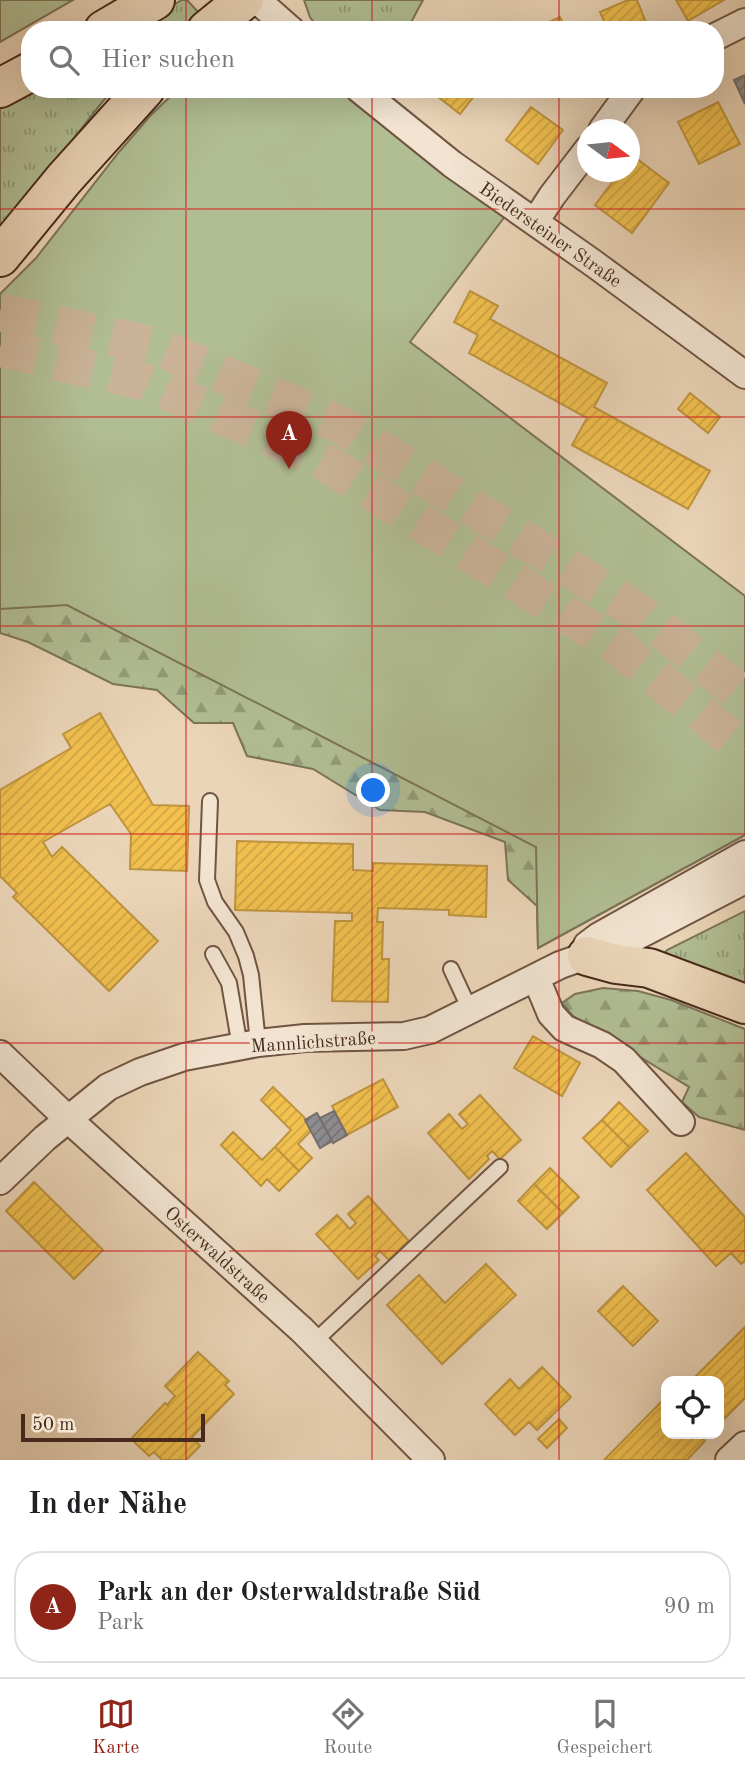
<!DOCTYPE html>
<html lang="de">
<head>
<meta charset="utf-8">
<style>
	body { margin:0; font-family:"Old Standard TT",serif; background:#f6f6f6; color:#202124 }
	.controls { position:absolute; right:21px; bottom:21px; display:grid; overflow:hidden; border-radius:14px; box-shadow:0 7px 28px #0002 }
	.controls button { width:63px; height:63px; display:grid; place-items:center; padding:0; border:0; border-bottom:2px solid #e0e0e0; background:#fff; color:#202124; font:35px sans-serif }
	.compass { position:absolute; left:577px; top:119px; width:63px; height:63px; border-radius:50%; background:#fff; box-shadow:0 7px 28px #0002; rotate:105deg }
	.scale { position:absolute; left:21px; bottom:18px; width:184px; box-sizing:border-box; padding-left:7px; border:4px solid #472a1b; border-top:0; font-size:19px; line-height:24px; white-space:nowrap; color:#472a1b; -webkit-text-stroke:5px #f2e4d1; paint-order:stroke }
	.you { position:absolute; left:374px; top:791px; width:24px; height:24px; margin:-18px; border:5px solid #fff; border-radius:50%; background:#1a73e8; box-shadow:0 0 0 10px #1a73e833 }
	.badge { display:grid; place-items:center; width:46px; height:46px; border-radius:50%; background:#8f2418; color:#fff; font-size:23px; font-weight:700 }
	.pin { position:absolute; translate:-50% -58px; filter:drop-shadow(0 2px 4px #0008) }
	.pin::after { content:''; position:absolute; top:37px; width:24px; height:21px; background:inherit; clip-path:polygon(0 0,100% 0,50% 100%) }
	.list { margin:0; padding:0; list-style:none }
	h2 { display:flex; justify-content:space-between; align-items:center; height:91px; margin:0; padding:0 28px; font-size:30px }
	h2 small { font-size:23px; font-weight:400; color:#757577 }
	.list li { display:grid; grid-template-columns:46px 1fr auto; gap:21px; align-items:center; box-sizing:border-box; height:112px; margin:0 14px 14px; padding:0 14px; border:2px solid #e0e0e0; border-radius:28px }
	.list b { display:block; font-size:26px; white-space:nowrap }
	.list p { margin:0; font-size:23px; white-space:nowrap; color:#757577 }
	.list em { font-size:23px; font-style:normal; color:#757577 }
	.icon { flex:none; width:38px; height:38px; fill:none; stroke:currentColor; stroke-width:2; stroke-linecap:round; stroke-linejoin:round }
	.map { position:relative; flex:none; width:745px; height:1460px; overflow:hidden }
	.search { position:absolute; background:#fff; box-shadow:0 7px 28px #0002; left:21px; right:21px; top:21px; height:77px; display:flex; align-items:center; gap:18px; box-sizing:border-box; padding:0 24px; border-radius:28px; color:#757577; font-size:26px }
	.sheet { height:217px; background:#fff }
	nav { display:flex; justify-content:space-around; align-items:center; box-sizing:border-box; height:98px; border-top:2px solid #e0e0e0; background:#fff; font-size:19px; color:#757577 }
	nav a { display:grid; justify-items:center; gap:4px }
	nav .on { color:#8f2418 }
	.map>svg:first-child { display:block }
	.grass { fill:url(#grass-tufts); stroke:#7c7458; stroke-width:2 }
	.forest { fill:url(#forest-firs); stroke:#7c7458; stroke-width:2 }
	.park { fill:#b1be94; stroke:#7c7458; stroke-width:2 }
	.homes { fill:url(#homes-hatch); stroke:#bf943f; stroke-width:2 }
	.industry { fill:url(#industry-hatch); stroke:#786f6e; stroke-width:2 }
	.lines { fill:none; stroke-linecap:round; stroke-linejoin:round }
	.highway-tunnel { stroke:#cab399; stroke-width:38; stroke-dasharray:38 19; stroke-linecap:butt }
	.lane-casing { stroke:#705542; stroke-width:18 }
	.street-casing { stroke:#705542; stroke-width:30 }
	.highway-casing { stroke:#472a1b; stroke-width:42 }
	.lane { stroke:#f2e4d1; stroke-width:14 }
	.street { stroke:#f2e4d1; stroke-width:26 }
	.highway { stroke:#ebd5b8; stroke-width:38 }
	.grid { fill:none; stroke:#d62828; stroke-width:2; stroke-opacity:0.55 }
	.labels { text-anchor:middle; stroke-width:7; stroke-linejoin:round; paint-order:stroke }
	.street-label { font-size:19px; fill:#472a1b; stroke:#f2e4d1 }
</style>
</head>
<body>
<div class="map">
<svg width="745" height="1460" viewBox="0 0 745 1460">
	<defs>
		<pattern id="grass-tufts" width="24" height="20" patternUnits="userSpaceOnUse" patternTransform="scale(1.75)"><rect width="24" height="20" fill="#b1be94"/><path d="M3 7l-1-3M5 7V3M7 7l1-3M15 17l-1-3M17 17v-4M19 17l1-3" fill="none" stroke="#929b78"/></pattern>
		<pattern id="forest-firs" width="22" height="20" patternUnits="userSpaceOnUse" patternTransform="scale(1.75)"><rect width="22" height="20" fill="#b1be94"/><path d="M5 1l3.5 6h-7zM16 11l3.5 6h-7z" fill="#929b78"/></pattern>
		<pattern id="homes-hatch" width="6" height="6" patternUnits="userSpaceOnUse" patternTransform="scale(1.75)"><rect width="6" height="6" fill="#f2c14e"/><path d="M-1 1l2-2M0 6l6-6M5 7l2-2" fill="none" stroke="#d1a644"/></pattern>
		<pattern id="industry-hatch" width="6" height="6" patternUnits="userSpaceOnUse" patternTransform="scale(1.75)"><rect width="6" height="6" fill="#8d8d92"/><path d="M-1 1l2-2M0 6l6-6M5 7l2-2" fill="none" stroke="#757376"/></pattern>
	</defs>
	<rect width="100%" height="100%" fill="#ebd5b8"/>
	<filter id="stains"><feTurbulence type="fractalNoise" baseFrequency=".00286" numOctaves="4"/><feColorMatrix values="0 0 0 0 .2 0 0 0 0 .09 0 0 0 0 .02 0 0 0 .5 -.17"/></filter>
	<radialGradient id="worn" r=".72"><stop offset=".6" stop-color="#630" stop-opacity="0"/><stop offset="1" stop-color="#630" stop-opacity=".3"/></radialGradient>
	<path class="grass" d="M182,0H187L199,13L179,30H130Z
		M304,0H423L407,30H319L310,17Z
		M30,89H113C74,135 41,187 0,232V102Z
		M745,911V987L660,958L667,950Z"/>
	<path class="forest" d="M0,563L745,835L538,948L537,906L508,880L505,842L425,812L380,810L313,769L247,756L233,723H194L157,690L113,684L28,642L0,633Z
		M603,988L638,991L671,1000L745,1029V1130L699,1117L682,1102L689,1087L573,1016L562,1003L575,994Z"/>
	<path class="park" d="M0,0H73L0,42Z
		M178,89H341L506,215L410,342L745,596V835L538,948L536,847L67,605L0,609V294L36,258L119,152L151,115Z"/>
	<path class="homes" d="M628,0H637L649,30H608L600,12Z
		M676,0H724L688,21Z
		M560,17L566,30H531Z
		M443,89H476L478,91L460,114L437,96Z
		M718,102L740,144L699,164L678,122Z
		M531,107L563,130L538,164L506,140Z
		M632,155L669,183L632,233L595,205L620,172H630V159Z
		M470,291L498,306L490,319L607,383L594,407L710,471L688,509L572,445L587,418L469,353L478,335L454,322Z
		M690,393L720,417L708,433L678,409Z
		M100,713L153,805L189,806L187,871L130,869L131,834L110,804L43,842L52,857L62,847L158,941L109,991L13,897L17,893L0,876V790L71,748L63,734Z
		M237,841L353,844V870L373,871V863L487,866L486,917L449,915V910L378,908L377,922H383L382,959H389L388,1002L332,1001L335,921H352V913L235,910Z
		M533,1036L580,1063L562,1096L514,1068Z
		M383,1079L398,1107L347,1135L332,1106Z
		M273,1087L304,1117L311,1131L298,1144L312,1158L299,1171L275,1147L291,1130L261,1100Z
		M480,1095L521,1140L500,1159L492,1151L487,1156L489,1159L469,1179L428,1133L449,1114L462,1129L468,1124L459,1114Z
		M619,1102L648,1131L630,1148L602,1120Z
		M602,1120L630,1148L611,1167L583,1138Z
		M233,1132L262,1160L275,1147L299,1171L279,1191L267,1179L261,1186L221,1145Z
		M686,1153L745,1217V1261L741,1264L731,1253L716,1266L647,1190Z
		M550,1168L579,1197L563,1213L534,1184Z
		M34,1182L103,1250L74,1279L6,1211Z
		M534,1184L563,1213L547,1229L518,1201Z
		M368,1196L409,1241L389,1260L380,1251L375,1256L379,1260L358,1279L316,1234L337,1215L350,1229L356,1223L348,1214Z
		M486,1264L516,1295L442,1364L387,1305L419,1275L445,1303Z
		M623,1286L658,1321L633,1346L598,1311Z
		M745,1327V1398L725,1418L719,1412V1381H691Z
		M198,1352L229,1381L225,1385L234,1394L192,1437L200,1446L186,1460H162L154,1452L149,1456L131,1439L165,1403L167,1405L175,1396L165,1386Z
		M542,1367L571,1397L537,1430L529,1422L515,1435L485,1404L510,1379L519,1389Z
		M663,1400L666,1402V1434H698L705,1441L687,1460H604Z
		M559,1419L567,1428L547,1448L538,1439Z"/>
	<path class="industry" d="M745,75V104L734,80Z
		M334,1111L347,1135L333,1143L320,1118Z
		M317,1113L332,1141L320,1148L305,1120Z"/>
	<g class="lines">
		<path class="highway-tunnel" d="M0,312L158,347L341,425L642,614L745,697
			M0,348L146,382L322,460L618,647L745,749"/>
		<g class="lane-casing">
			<path id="lane" d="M210,801L207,880L215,902L236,932L246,956L251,975L258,1043
				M213,954L229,983L240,1047
				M451,969L470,1010
				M314,1342L500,1167"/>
		</g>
		<g class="street-casing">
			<path id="street" d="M257,0L291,30
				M715,37L745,22
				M359,89L452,164L593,263L745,375
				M602,130L632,89
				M535,222L552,196L588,149
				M587,945L599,936L745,854
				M536,978L551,1014L564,1028L602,1045L624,1060L681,1122
				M0,1054L68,1119L302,1330L431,1460
				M0,1181L45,1138L108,1087L140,1072L184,1057L258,1043L305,1038L404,1036L430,1030L560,965L628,941L745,880
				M729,1460L745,1445"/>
		</g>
		<g class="highway-casing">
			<path id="highway" d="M104,30L155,0
				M207,30L244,0
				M0,88L30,72
				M0,257L64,179L145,89
				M587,956L616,964L649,968L745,1004"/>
		</g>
		<use href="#lane" class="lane"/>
		<use href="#street" class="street"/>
		<use href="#highway" class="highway"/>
	</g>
	<path class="grid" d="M186,0V30M372,0V30M559,0V30M186,89V1460M372,89V1460M559,89V1460M0,209H745M0,417H745M0,626H745M0,834H745M0,1043H745M0,1251H745"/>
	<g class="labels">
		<g class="street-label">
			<text transform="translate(551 234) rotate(35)" y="7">Biedersteiner Straße</text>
			<text transform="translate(313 1041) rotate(-4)" y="7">Mannlichstraße</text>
			<text transform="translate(218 1254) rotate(42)" y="7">Osterwaldstraße</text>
		</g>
	</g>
	<rect width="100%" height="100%" filter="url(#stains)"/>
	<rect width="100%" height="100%" fill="url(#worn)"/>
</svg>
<div class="controls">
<button><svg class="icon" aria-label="locate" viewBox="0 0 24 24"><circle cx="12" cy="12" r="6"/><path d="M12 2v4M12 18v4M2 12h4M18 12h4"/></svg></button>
</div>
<svg class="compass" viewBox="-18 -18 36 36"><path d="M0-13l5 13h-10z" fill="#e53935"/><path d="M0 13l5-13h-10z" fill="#757577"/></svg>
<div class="scale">50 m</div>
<div class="you"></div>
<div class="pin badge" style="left:289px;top:469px">A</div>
<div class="search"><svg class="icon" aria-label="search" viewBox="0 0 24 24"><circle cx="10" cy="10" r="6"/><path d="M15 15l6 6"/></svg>Hier suchen</div>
</div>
<section class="sheet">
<h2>In der Nähe<small></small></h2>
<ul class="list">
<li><span class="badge">A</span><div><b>Park an der Osterwaldstraße Süd</b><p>Park</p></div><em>90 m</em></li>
</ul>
</section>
<nav>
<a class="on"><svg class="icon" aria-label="map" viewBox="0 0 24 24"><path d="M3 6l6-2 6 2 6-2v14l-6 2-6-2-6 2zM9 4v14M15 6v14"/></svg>Karte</a>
<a><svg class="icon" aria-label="directions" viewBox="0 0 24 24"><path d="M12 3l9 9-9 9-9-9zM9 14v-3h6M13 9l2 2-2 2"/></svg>Route</a>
<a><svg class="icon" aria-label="saved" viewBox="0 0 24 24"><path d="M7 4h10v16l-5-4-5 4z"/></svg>Gespeichert</a>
</nav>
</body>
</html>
